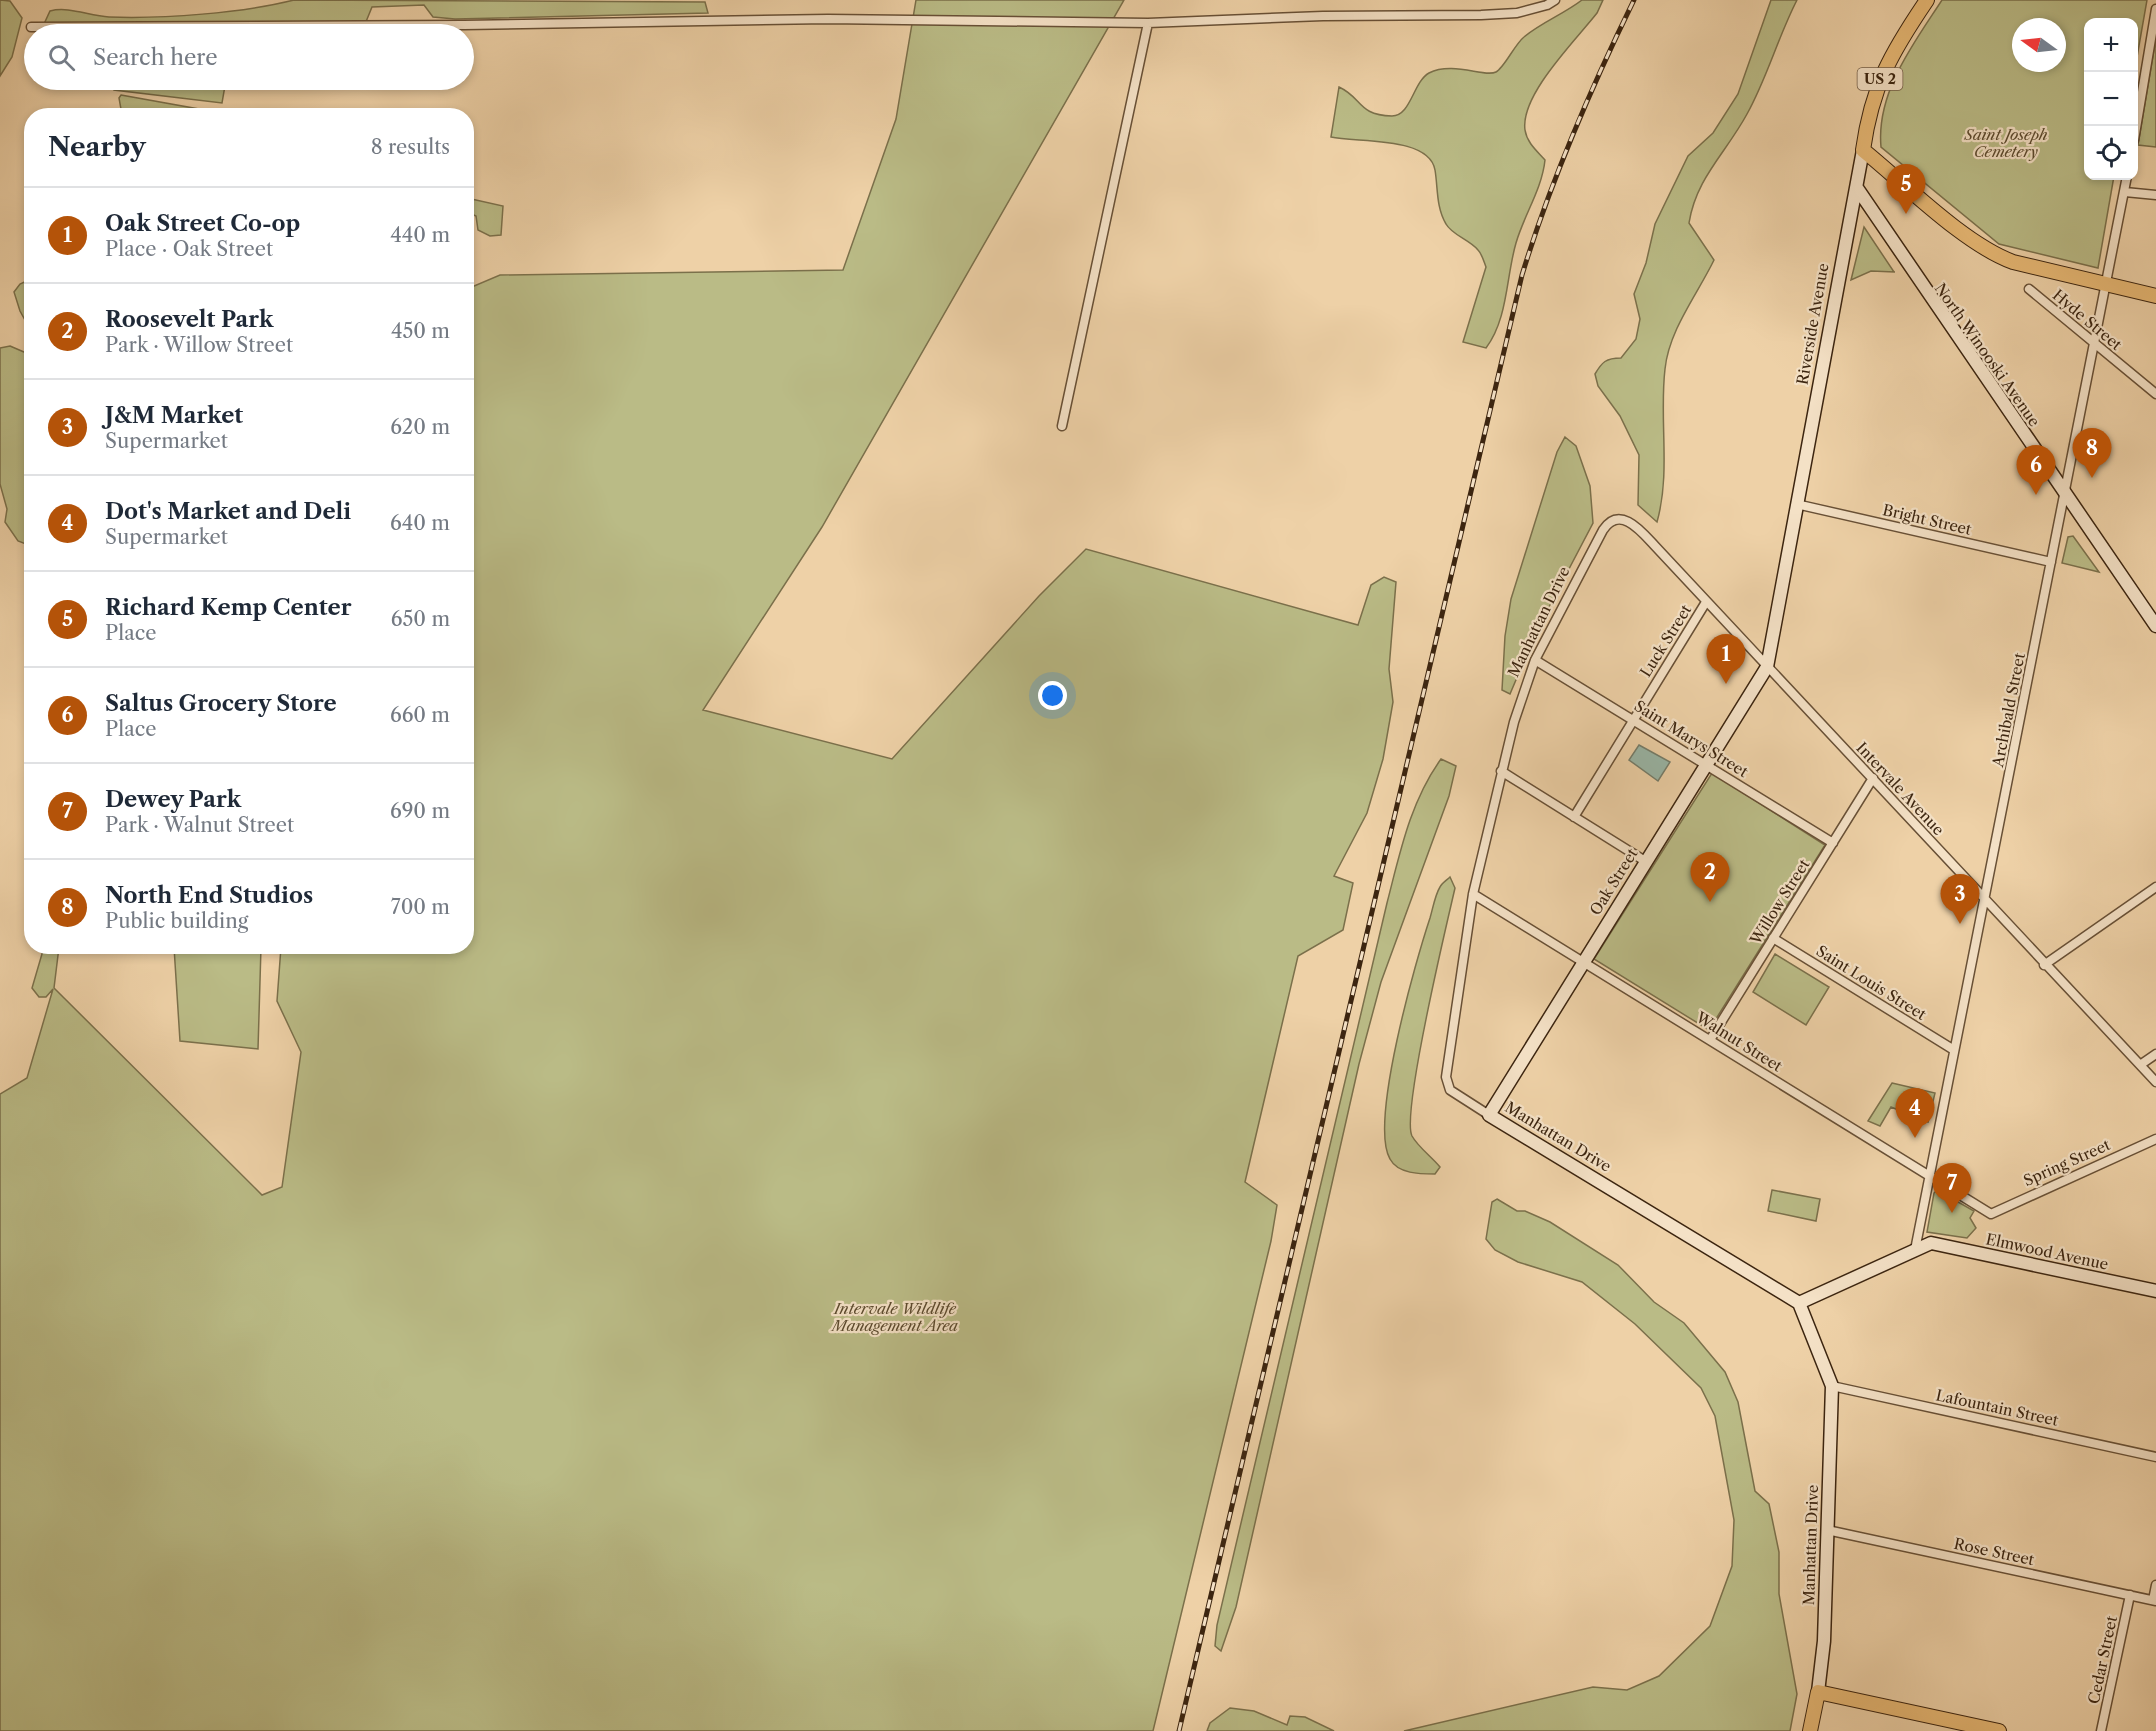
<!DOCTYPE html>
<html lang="en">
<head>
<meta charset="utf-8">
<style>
	body { margin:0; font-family:"Libre Caslon Text",serif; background:#f6f6f7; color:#1f2937 }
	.controls { position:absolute; right:18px; top:18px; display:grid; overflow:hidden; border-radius:12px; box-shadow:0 3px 9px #0003 }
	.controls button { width:54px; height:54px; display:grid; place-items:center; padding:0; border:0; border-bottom:2px solid #e0e1e3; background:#fff; color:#1f2937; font:30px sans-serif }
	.compass { position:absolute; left:2012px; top:18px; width:54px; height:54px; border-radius:50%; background:#fff; box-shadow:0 3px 9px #0003; rotate:285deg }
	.you { position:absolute; left:1053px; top:696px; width:21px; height:21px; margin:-15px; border:4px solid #fff; border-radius:50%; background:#1a73e8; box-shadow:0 0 0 9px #1a73e833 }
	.badge { display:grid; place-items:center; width:39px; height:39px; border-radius:50%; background:#b45309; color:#fff; font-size:20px; font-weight:700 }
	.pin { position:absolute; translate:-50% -50px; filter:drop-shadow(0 2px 3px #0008) }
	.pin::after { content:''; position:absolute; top:32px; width:21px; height:18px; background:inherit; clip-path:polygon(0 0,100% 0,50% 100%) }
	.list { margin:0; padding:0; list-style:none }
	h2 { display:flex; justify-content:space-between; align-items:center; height:78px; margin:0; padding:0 24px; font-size:26px }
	h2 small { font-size:20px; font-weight:400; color:#747a83 }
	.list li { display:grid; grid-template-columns:39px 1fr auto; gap:18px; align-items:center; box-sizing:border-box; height:96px; padding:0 24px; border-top:2px solid #e0e1e3 }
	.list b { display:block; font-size:22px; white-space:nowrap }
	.list p { margin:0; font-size:20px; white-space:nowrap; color:#747a83 }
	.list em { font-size:20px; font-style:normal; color:#747a83 }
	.icon { flex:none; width:33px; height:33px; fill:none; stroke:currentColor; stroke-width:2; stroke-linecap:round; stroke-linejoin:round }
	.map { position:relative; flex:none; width:2156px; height:1731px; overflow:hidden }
	.search { position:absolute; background:#fff; box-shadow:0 3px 9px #0003; left:24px; top:24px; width:450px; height:66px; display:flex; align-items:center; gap:15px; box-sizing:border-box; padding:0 21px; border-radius:33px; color:#747a83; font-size:22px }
	.panel { position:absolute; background:#fff; box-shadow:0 3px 9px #0003; left:24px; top:108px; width:450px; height:846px; border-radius:24px }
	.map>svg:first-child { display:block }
	.green { fill:#babb86; stroke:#7b704b; stroke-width:1.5; fill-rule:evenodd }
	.water { fill:#99b7a8; stroke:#747d6b; stroke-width:1.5 }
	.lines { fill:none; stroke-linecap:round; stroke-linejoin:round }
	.street-casing { stroke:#685036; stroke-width:11 }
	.secondary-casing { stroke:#3c2510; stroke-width:15 }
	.primary-casing { stroke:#3c2510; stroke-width:16 }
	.street { stroke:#f4e1c6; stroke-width:8 }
	.secondary { stroke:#f4e1c6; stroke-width:12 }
	.primary { stroke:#e7b874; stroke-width:14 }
	.rail-casing { stroke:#3c2510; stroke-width:5 }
	.rail { stroke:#f4e1c6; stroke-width:3; stroke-dasharray:9; stroke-linecap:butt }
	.labels { text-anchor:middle; stroke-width:4.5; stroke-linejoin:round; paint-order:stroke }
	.shield { fill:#f4e1c6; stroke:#735d47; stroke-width:1.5 }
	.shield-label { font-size:14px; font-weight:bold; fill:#3c2510 }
	.park-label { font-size:15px; font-style:italic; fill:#5c4a2e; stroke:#f4e1c6 }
	.street-label { font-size:15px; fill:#3c2510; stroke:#f4e1c6 }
</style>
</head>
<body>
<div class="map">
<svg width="2156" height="1731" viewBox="0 0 2156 1731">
	<rect width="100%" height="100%" fill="#eed1a7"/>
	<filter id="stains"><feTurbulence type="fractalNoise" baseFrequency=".00333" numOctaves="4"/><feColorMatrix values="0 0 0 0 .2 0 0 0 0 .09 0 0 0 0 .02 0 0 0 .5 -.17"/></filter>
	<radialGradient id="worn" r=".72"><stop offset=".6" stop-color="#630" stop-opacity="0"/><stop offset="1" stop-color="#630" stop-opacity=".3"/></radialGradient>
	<path class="green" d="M0,0L10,1L22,18L12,57L0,76Z
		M294,0L705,2L708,13L455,19L433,17L424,5L372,7L361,34H50L44,24L50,11C69,6 89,16 109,17C163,19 242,13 294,0Z
		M916,0H1124L822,527L703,710L892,759L1039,596L1086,549L1358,625L1371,585L1384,577L1396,582L1389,669L1393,702L1383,759L1367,813L1334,876L1353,883L1343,930L1298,956L1245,1182L1277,1205L1271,1241L1153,1731H0V1094L27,1078L53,989L46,997H39L32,988L44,947H59L54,988L262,1195L282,1187L301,1052L277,1001L281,947L466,946L467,289L500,275L843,270L896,119Z
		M1582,0H1603L1597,13C1576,40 1520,95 1525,130C1527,143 1537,151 1545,160C1542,189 1524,215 1516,243C1506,277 1508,319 1486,348L1463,342L1486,267C1484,262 1482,254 1478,250C1470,240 1452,235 1446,224C1436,207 1438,188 1435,170C1429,136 1358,143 1331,137L1339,87C1363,98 1357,115 1392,116C1411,116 1413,82 1429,73C1453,61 1485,78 1496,72C1504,68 1515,44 1524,37C1542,22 1564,14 1582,0Z
		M1771,0H1797C1778,37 1767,78 1747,114C1726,153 1696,178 1689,223L1714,260C1697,295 1669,330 1665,369C1659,420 1671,472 1657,522L1638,505L1639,455L1620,416L1598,386L1595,374C1602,362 1606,358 1621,358L1636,339L1640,319L1634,294L1646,263L1655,224L1688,156L1713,133L1738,94Z
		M1942,0H2147L2134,74V22H2088V176H2114L2098,268L1999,244L1881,147C1876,92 1914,43 1942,0ZM2021,27H2057V63H2021Z
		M2156,38V147L2138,145Z
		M115,80H226L222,103L114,90Z
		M121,95L221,113V115H122L119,98Z
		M467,198L503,206L501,235L490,236L478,230L476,216L467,212Z
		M1864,227L1894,272H1895L1871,271L1851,280Z
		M31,279V331L20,311L14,292L20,284Z
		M10,346L31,355V546L18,541L5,522L7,509L0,484V348Z
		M1565,437L1576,446L1590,486L1593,523L1538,628L1510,694L1502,690L1505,636L1511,599L1557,452Z
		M2073,536L2099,572L2062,563L2068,537Z
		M1441,759L1456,766L1449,796L1381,982L1359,1064L1236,1607L1221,1651L1215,1646L1217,1625L1387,903C1400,853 1410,802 1441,759Z
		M1712,773L1825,845L1709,1030L1594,959Z
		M1450,877L1455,888C1447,923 1401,1114 1412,1136C1418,1147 1432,1157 1440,1167L1435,1174C1420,1174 1398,1174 1390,1159C1369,1123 1416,960 1430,918C1433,908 1435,895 1440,887C1442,883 1447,880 1450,877Z
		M174,947H261L258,1049L180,1041Z
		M1775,954L1829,987L1806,1025L1753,992Z
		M1892,1083L1935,1093L1928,1122L1891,1107L1880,1126L1868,1121Z
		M1772,1190L1820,1199L1816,1221L1768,1211Z
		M1937,1190L1974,1211L1970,1218L1976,1228L1967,1238L1927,1232L1934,1193Z
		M1497,1199L1517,1211H1525L1550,1222L1618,1265L1654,1302L1684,1323L1725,1372L1738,1402L1755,1491L1769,1504L1779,1552V1594L1797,1694L1790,1731H1404L1593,1687L1627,1690L1659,1676L1710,1626L1732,1566L1734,1520L1715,1416L1701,1388L1635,1324L1582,1282L1518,1262L1495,1250L1486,1239L1492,1202Z
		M1230,1708L1254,1711L1287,1725L1290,1716L1305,1717L1334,1731H1207L1210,1723Z"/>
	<path class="water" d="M1639,745L1670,762L1658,781L1629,760Z"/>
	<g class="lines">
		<g class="street-casing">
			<path id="street" d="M31,27L464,25L828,19L1148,23L1323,16L1481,15L1517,13L1547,5L1555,0
				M2134,140L2156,9
				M2125,192L2156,195
				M2029,289L2156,394
				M1062,426L1148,23
				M1796,504L2051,562
				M1535,660L1833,843
				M1501,771L1645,861
				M1574,817L1706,602
				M1473,894L1991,1214L2156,1139
				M1773,938L1954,1050
				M2044,965L2156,887
				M1710,1040L1873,778
				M2140,1065L2156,1054
				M1489,1115L1450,1090L1446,1077L1473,894L1514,722L1535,660L1603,530C1620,504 1642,532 1655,546L2156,1082
				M1915,1250L2127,176
				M1832,1386L2156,1457
				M1827,1530L2156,1601
				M2153,1600L2156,1585
				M2101,1731L2130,1595"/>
		</g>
		<g class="secondary-casing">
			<path id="secondary" d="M1857,188L2156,626
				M1799,1303L1931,1243L2156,1291
				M1818,1692L1824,1641L1832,1386L1799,1303L1489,1115L1767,667L1863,150"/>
		</g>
		<g class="primary-casing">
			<path id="primary" d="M1927,0C1891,53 1872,86 1863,150C1905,184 1964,244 2013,262L2156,296
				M1810,1731L1818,1692L1999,1731"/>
		</g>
		<use href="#street" class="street"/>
		<use href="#secondary" class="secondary"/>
		<use href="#primary" class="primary"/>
		<g class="rail-casing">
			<path id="rail" d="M1179,1731L1522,275C1551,180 1590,90 1634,0"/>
		</g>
		<use href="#rail" class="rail"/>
	</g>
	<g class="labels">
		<rect class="shield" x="1857.5" y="68" width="45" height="22" rx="4.5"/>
		<g class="shield-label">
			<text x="1880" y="84">US 2</text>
		</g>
		<g class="park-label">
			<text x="2006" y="140">Saint Joseph<tspan x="2006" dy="17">Cemetery</tspan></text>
			<text x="895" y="1314">Intervale Wildlife<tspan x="895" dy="17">Management Area</tspan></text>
		</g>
		<g class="street-label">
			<text transform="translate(2087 320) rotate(40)" y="5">Hyde Street</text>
			<text transform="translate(1813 324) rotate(-80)" y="5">Riverside Avenue</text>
			<text transform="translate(1987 355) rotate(55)" y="5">North Winooski Avenue</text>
			<text transform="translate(1927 520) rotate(13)" y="5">Bright Street</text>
			<text transform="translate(1539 622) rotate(-64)" y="5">Manhattan Drive</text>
			<text transform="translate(1666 641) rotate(-58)" y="5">Luck Street</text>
			<text transform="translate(2009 710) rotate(-79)" y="5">Archibald Street</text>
			<text transform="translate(1691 739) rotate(32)" y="5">Saint Marys Street</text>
			<text transform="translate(1900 789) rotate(47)" y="5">Intervale Avenue</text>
			<text transform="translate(1614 882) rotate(-58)" y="5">Oak Street</text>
			<text transform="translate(1780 902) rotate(-58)" y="5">Willow Street</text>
			<text transform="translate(1871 983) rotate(32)" y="5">Saint Louis Street</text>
			<text transform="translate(1739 1042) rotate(32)" y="5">Walnut Street</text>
			<text transform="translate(1558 1137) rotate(31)" y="5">Manhattan Drive</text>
			<text transform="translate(2067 1163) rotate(-24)" y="5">Spring Street</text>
			<text transform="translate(2047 1252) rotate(12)" y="5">Elmwood Avenue</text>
			<text transform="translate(1997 1408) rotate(12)" y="5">Lafountain Street</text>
			<text transform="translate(1811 1545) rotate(-88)" y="5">Manhattan Drive</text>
			<text transform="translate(1994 1552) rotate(12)" y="5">Rose Street</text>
			<text transform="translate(2103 1660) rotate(-78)" y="5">Cedar Street</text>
		</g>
	</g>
	<rect width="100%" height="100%" filter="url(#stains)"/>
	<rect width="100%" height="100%" fill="url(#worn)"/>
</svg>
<div class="controls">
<button>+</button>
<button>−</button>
<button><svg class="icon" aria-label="locate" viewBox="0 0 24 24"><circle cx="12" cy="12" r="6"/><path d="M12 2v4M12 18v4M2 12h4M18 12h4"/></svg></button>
</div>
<svg class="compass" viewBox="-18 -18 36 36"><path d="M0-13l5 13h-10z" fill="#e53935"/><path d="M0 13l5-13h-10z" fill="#747a83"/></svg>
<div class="you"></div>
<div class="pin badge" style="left:1726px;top:684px">1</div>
<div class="pin badge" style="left:1710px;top:902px">2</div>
<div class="pin badge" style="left:1960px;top:924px">3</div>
<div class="pin badge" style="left:1915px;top:1138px">4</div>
<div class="pin badge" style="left:1906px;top:214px">5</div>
<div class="pin badge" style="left:2036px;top:495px">6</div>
<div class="pin badge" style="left:1952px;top:1213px">7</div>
<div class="pin badge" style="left:2092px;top:478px">8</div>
<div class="search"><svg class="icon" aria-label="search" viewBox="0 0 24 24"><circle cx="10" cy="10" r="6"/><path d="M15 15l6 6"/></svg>Search here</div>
<section class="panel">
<h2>Nearby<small>8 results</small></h2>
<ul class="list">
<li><span class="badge">1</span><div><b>Oak Street Co-op</b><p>Place · Oak Street</p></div><em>440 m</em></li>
<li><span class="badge">2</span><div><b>Roosevelt Park</b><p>Park · Willow Street</p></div><em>450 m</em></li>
<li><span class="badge">3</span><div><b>J&amp;M Market</b><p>Supermarket</p></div><em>620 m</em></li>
<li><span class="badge">4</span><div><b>Dot's Market and Deli</b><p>Supermarket</p></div><em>640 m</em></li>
<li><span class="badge">5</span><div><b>Richard Kemp Center</b><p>Place</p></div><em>650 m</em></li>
<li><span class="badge">6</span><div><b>Saltus Grocery Store</b><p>Place</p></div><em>660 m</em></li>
<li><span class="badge">7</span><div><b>Dewey Park</b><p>Park · Walnut Street</p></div><em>690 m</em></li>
<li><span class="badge">8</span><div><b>North End Studios</b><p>Public building</p></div><em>700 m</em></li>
</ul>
</section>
</div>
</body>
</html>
